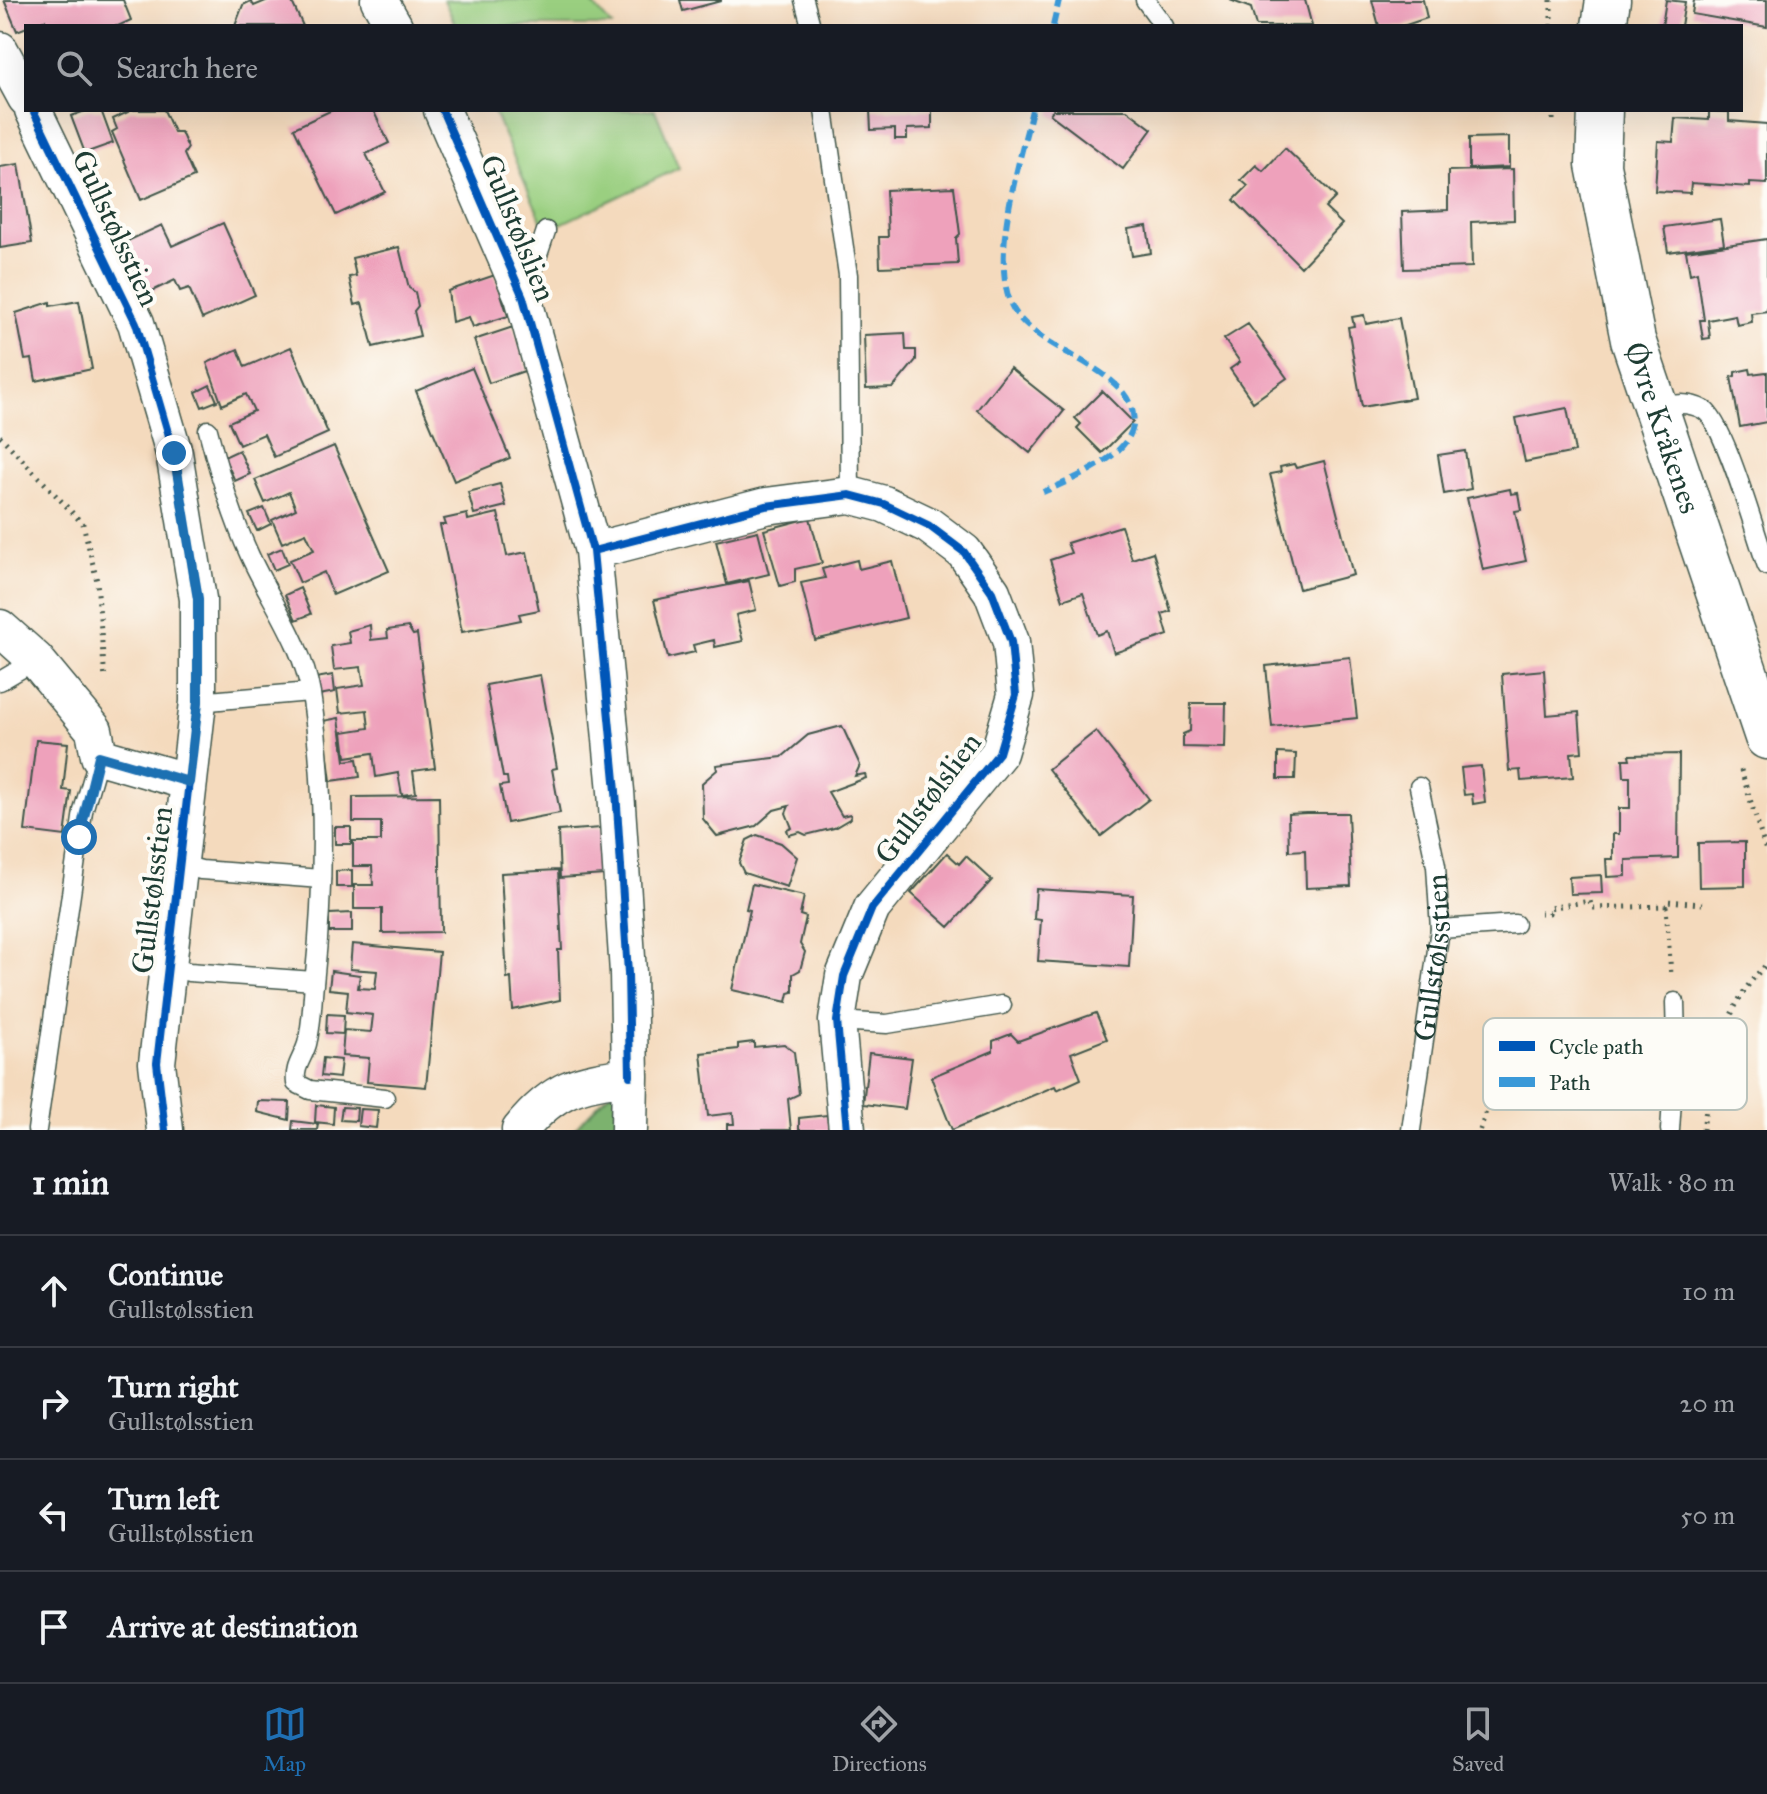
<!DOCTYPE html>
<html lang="en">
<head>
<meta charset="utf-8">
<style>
	body { margin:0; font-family:"IM FELL Great Primer",serif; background:#242831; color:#f1f3f6 }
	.stop { position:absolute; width:24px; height:24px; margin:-18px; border:6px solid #1f6fb2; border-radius:50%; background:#fff }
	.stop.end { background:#1f6fb2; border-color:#fff; box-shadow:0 2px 8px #0008 }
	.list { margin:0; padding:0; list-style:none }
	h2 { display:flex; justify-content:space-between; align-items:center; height:104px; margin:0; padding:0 32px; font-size:34px }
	h2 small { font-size:26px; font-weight:400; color:#9ea1a6 }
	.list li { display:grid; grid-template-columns:52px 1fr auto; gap:24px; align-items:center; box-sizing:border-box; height:112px; padding:0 32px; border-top:2px solid #363941 }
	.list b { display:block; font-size:30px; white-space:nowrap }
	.list p { margin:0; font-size:26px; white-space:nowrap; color:#9ea1a6 }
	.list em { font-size:26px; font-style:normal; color:#9ea1a6 }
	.icon { flex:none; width:44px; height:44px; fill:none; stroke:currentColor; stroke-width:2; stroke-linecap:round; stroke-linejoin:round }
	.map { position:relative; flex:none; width:1767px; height:1130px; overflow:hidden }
	.search { position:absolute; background:#171b24; box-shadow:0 8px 32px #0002; left:24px; right:24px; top:24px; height:88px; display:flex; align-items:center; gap:20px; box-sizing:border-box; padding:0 28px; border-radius:0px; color:#9ea1a6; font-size:30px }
	.sheet { height:552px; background:#171b24 }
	nav { display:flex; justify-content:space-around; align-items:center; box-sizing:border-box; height:112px; border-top:2px solid #363941; background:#171b24; font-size:22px; color:#9ea1a6 }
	nav a { display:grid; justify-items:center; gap:4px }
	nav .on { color:#1f6fb2 }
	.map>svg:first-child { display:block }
	.green { fill:#9acf80; stroke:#5c865a; stroke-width:2 }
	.forest { fill:#7bb26e; stroke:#4d7851; stroke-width:2 }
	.building { fill:#eea1bb }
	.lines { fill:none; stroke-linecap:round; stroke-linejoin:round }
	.service-casing { stroke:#3f5549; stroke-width:21 }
	.minor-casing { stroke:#3f5549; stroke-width:39 }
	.secondary-casing { stroke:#3f5549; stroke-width:47 }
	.path { stroke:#3f5549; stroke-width:5; stroke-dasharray:2 6; stroke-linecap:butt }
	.service { stroke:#fff; stroke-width:18 }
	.minor { stroke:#fff; stroke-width:36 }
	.secondary { stroke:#fff; stroke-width:44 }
	.quiet { stroke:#3a99d8; stroke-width:6; stroke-dasharray:12 6; stroke-linecap:butt }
	.cycleway-casing { stroke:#fdfcf7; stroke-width:13 }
	.cycleway { stroke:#0057b8; stroke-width:8 }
	.route { stroke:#1f6fb2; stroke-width:10 }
	.labels { text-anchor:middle; stroke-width:8; stroke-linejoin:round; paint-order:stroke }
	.street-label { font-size:30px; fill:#1f3d34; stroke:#fdfcf7 }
	.key { fill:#fdfcf7; stroke:#bac3bc; stroke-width:2 }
	.key-label { font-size:22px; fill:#1f3d34 }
</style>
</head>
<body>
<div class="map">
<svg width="1767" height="1130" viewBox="0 0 1767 1130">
	<rect width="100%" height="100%" fill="#fdfcf7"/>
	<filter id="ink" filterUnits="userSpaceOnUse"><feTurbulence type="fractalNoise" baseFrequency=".0125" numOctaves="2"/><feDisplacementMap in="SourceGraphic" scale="16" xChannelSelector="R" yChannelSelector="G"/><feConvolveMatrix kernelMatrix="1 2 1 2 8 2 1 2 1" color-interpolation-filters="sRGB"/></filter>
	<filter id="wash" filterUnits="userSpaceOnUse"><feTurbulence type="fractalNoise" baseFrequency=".006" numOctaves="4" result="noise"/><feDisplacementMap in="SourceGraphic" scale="32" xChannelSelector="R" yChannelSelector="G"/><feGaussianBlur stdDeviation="1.8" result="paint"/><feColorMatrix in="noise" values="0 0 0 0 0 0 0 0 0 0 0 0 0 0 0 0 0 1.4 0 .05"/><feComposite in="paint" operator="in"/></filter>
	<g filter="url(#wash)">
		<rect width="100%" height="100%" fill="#f4dabd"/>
		<path class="green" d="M444,0H589L612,26H456Z
			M493,110H655L679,168L546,231Z"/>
		<path class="forest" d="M618,1084L621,1130H573Z"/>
		<g id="blocks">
			<path class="building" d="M4,0H123L131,20L118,26H47L45,20L17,31Z
				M268,0H291L303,26H235L243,5L251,1L254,6Z
				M680,0H721V1L683,11Z
				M1230,0H1305L1312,26H1256L1251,8Z
				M1372,0H1423L1427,18L1403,26H1379Z
				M1666,0L1685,2L1681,26H1662Z
				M1694,0H1767V27L1692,14Z
				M88,110H101L113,143L85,153L71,116Z
				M132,110H164L174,132H181L188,148L184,154L194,177L141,200L112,132L117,129L113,119Z
				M332,110H373L389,143L366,154L385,192L336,215L294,128Z
				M870,110H932V128L907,129V139H895V129L871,130Z
				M1053,110H1127L1152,129L1123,169L1050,114Z
				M1709,111L1729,112V121L1767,124V184L1750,183V187L1691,183L1690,193L1655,191L1658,141L1673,142L1675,118L1709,120Z
				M1509,137V167L1469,169V138Z
				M1285,148L1336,197L1325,208L1342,224L1301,267L1234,200L1248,186L1241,180L1256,165L1263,171Z
				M19,164L32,243L0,248V167Z
				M1513,169L1514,220L1471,222L1472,267L1404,269L1402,212L1448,210V171Z
				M954,187L960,234L956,238L958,264L880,267L879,237H888L886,190Z
				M1720,219L1724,244L1668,252L1664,227Z
				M223,223L255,295L202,319L189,288L180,291L175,280L144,295L121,244L162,225L172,246Z
				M1147,226L1151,253L1132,256L1128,229Z
				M1767,239V311L1751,313L1752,322L1737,325L1735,315L1708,320L1710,338L1703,339L1700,320H1704L1697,272L1690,274L1686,251Z
				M399,247L409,288L415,292L418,306L414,311L420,336L373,347L362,303L355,305L349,277L356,276L352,258Z
				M495,275L508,316L473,327L469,317L452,322L448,291Z
				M79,301L92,369L36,381L32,359L25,360L16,313L50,302V306Z
				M1364,315L1366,324L1399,318L1414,398L1362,407L1348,327L1354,326L1352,317Z
				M1248,324L1287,378L1253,402L1230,369L1240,362L1224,339Z
				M513,327L527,370L489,383L474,340Z
				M905,333L906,350H916V360L893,388L866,389L864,335Z
				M291,347L328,433L274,457L264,434L239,445L229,422L254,411L246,394L222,405L207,363L238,349L245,367Z
				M472,368L510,458L454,481L416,391Z
				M1010,368L1064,411L1030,453L977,410Z
				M1750,369L1751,374L1767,372V422L1740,427L1731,377L1735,376V372Z
				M210,385L217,401L202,407L196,392Z
				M1102,391L1133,422L1102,453L1077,428L1081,424L1075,418Z
				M1567,408L1575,452L1525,462L1516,418Z
				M334,446L389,571L333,595L324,572L300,583L290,560L314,550L306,533L282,543L272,520L296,509L289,492L265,503L255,480Z
				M239,450L250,474L235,481L224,457Z
				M1465,451L1471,489L1444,494L1438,455Z
				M1324,461L1353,575L1299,589L1270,474L1281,472L1280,467L1294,464L1296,468Z
				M500,484L506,506L474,514L468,492Z
				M1510,489L1511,494L1518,493L1521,510L1515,511L1526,561L1483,570L1467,498Z
				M264,508L271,524L257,531L249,514Z
				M498,513L507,556L527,552L539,610L519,614L521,620L462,632L440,525H446L444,519L467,514L468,520Z
				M810,518L822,563L795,569V582L780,586L764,530Z
				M1121,526L1132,559L1153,552L1171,611L1162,614L1168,635L1114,653L1107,631L1097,635L1083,593L1063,600L1050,560L1071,553L1067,543Z
				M758,531L769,574L727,584L716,541Z
				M282,548L288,564L274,570L267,554Z
				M857,560L859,569L892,561L906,618L815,640L801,583L825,578L822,569Z
				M749,581L756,610L736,615L743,641L715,647L714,640L693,645L695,652L668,658L654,600Z
				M300,588L311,614L296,620L285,595Z
				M370,625L371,640L388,638L387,630L408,627L413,635L417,634L435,768L413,771L416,793L402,795L398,773L376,777L373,753L346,757L343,732L369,728L367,710L340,713L337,689L364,685L361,667L334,670L331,646L350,643L348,631Z
				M1350,657L1357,718L1272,727L1266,666Z
				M1544,670L1547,715L1579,712L1582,752L1571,753L1573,777L1521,781L1520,770L1509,771L1502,674Z
				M333,675L335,692L319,695L316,678Z
				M540,675L557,768L552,769L560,813L507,823L500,786L508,785L507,777H503L486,685Z
				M1191,703H1226L1225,748L1183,747V734L1190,731Z
				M339,718L345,761L357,759L360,777L331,781L323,721Z
				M842,726L860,765L855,776L865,774L866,778L828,792L842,816L850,814L851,818L834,828L806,835L800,832L789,835L787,830L792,828L786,813L789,806L774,810L756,826L717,836L703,819L702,783L717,770L716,765L782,757L808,735Z
				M1096,731L1149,799L1101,836L1048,769Z
				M36,740L68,743L63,790L71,791L65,836L25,831Z
				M1278,753L1296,754L1295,779H1278Z
				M1679,754L1678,858L1626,860V876L1607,877L1606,859H1613V834H1619V808H1630V777H1624L1623,759H1630L1629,755Z
				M1481,766L1485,802L1473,804L1472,794L1464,795L1461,768Z
				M439,796L441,932L382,933V909H354V885H373L372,866H353V841H381V822H353V797Z
				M1306,813H1348L1351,886L1306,888L1305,850L1289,851L1288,814Z
				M335,827H351V844H335Z
				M601,828L604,875L560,878L558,831Z
				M757,835L781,843L797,857L787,887L744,873L739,863L747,840Z
				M1745,842V886L1699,887L1698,843Z
				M947,853L959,864L966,856L992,880L949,927L911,893Z
				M352,870V887H336V871Z
				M558,870L562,950H558L560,1000L513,1010L511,978L507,979L501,873Z
				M1601,875L1602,893L1570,894L1569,877Z
				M752,884L804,896L800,915L806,917L800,944L805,952L800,970L793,974V992L789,993L787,1002L732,990L750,910L746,909Z
				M1036,889L1133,895L1129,967L1038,961L1041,920L1034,919Z
				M352,913V932H329V914Z
				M352,944L439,952L426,1087L367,1082L369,1058L342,1056L344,1030L371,1032L373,1015L346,1012L348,991L329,989L331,971L360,975L358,988L375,989L377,971L350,969Z
				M1096,1013L1107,1039L1071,1053L1081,1079L1057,1090L1055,1086L952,1130L931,1077L993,1051V1041L1011,1034L1018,1041Z
				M327,1014L344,1015L343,1034L326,1033Z
				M754,1042V1047L784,1044L794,1052L799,1094L788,1099L791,1130H727V1124H734L733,1113L708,1116L701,1053L738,1049V1044Z
				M869,1053L912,1058L905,1109L863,1104Z
				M323,1058L341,1060L339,1078L321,1076Z
				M258,1101L290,1102L289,1120L257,1112Z
				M316,1105L334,1107L333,1124L315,1122Z
				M342,1107L357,1108L356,1121L340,1120Z
				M360,1109L378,1110L376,1128L358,1126Z
				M827,1115L829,1130H799V1118Z
				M293,1121L318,1124L317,1130H292Z"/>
		</g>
	</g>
	<g filter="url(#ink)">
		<use href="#blocks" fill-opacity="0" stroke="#3f5549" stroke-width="2"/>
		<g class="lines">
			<g class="service-casing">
				<g id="service">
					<path d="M804,0L811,26"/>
					<path d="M1145,0L1164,26"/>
					<path d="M824,110L848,275L850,495"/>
					<path d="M525,293L546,231"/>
					<path d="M1656,408C1673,404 1687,401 1704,410C1725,423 1756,537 1767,566"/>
					<path d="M208,430C219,473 231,515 250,556C271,602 302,642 311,694C326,788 324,889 314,984C312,1003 312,1025 307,1044C302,1060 294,1066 296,1083L310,1090L385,1098"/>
					<path d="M0,681L36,660"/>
					<path d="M198,702L310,692"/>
					<path d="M178,864L201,870L321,879"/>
					<path d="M1440,929L1515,924"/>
					<path d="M168,967L189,972L314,981"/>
					<path d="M837,1021L887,1024L1002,1005"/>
					<path d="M37,1130L83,811L99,756"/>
					<path id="s1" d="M1411,1130L1440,929L1436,866L1419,787"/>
					<path d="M1670,1130L1676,1041L1675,1002"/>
				</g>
			</g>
			<g class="minor-casing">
				<path id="minor" d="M379,0L394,26
					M0,50L26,98
					M33,110L136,323L174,453L198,599V702L157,1063L165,1130
					M442,110L523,297L593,551L616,791L628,973L630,1076
					M593,551L766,506L850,495L884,504L928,525L964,552L992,592L1011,642L1016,695L999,753L872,908L844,976L837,1021L847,1130
					M0,628L36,660L94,730L99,756L189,782
					M520,1130C554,1088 578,1082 630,1076L629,1130"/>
			</g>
			<g class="secondary-casing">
				<g id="secondary">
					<path d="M1604,26L1608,0"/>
					<path id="s2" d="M1600,110L1598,165L1633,340L1767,737"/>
				</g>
			</g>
			<path class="path" d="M1551,26V0
				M1553,110V125
				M0,436L83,524L97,581L105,680
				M1741,770L1767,854
				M1666,906L1671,974
				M1540,913H1549V908L1590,901L1592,908L1666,906L1667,901L1702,904
				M1480,1130L1485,1115L1492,1025
				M1703,1130C1711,1071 1722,1006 1767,964"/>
			<use href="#service" class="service"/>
			<use href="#minor" class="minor"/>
			<use href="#secondary" class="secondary"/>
			<path class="quiet" d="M1053,26L1059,0
				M1032,110C1020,161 991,251 1010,302C1028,350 1124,363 1133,414C1141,453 1071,480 1043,492"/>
			<g class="cycleway-casing">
				<path id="cycleway" d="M33,110L136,323L174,453L198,599V702L157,1063L165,1130
					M442,110L523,297L593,551L616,791L628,973L630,1076
					M593,551L766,506L850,495L884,504L928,525L964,552L992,592L1011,642L1016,695L999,753L872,908L844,976L837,1021L847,1130"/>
			</g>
			<use href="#cycleway" class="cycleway"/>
		</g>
	</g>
	<g class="lines" filter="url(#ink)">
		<path class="route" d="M79,837L99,756L189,782L198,702V599L174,453"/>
	</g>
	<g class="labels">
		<g class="street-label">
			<text transform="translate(116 228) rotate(65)" y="10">Gullstølsstien</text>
			<text transform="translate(518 228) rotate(68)" y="10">Gullstølslien</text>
			<text dy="10" stroke="none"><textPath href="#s2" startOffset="326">Øvre Kråkenes</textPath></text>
			<text transform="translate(928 798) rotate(-53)" y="10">Gullstølslien</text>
			<text transform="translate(152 890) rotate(-83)" y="10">Gullstølsstien</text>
			<text dy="10" stroke="none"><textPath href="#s1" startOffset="174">Gullstølsstien</textPath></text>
		</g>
	</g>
	<rect x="1483" y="1018" width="264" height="92" rx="12" class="key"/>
	<rect x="1499" y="1041" width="36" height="10" fill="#0057b8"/>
	<rect x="1499" y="1077" width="36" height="10" fill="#3a99d8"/>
	<g class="key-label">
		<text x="1549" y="1054">Cycle path</text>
		<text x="1549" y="1090">Path</text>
	</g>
</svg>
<div class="stop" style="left:79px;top:837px"></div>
<div class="stop end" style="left:174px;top:453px"></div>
<div class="search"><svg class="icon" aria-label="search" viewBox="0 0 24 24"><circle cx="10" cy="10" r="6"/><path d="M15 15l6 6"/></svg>Search here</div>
</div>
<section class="sheet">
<h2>1 min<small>Walk · 80 m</small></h2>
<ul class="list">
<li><svg class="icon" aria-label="ahead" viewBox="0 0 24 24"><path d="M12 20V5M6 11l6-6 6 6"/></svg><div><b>Continue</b><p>Gullstølsstien</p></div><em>10 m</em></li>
<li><svg class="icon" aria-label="right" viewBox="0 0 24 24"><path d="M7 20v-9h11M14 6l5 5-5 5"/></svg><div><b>Turn right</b><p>Gullstølsstien</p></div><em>20 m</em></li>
<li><svg class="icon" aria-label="left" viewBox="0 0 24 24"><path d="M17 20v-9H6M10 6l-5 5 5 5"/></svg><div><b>Turn left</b><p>Gullstølsstien</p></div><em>50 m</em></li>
<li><svg class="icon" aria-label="arrive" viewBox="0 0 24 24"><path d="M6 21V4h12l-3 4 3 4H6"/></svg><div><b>Arrive at destination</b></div></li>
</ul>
</section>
<nav>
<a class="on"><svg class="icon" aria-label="map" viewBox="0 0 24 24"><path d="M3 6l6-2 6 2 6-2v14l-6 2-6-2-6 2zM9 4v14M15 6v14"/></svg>Map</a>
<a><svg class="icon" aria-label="directions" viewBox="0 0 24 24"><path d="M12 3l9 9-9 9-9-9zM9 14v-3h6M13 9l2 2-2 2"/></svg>Directions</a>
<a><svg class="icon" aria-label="saved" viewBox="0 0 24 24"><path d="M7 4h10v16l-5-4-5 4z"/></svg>Saved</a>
</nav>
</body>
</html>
